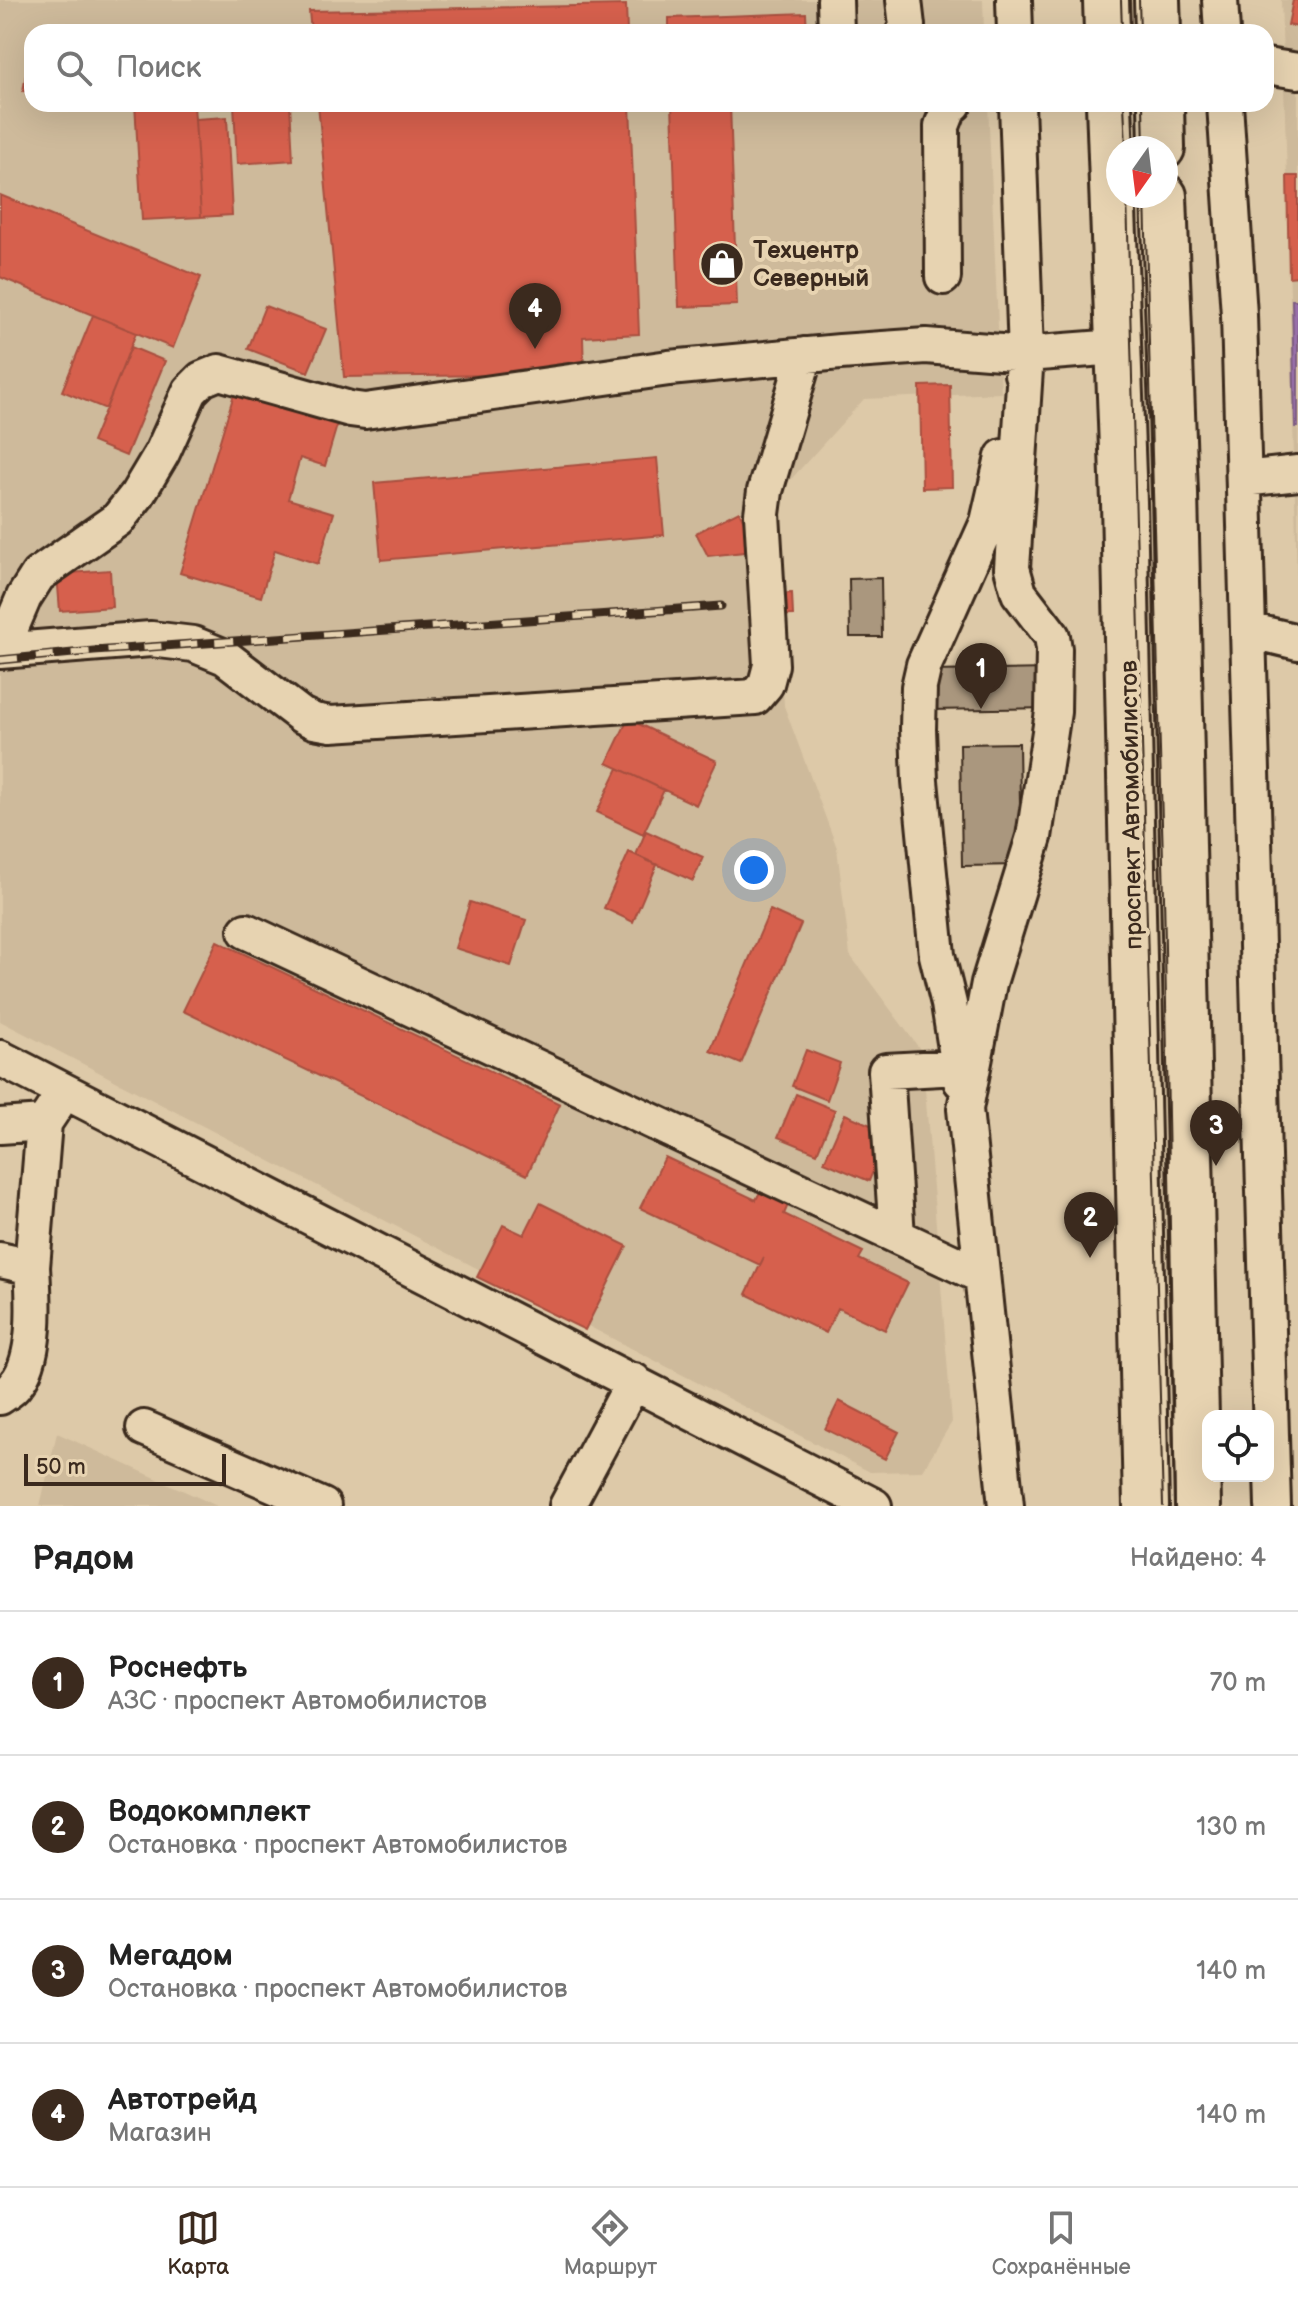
<!DOCTYPE html>
<html lang="ru">
<head>
<meta charset="utf-8">
<style>
	body { margin:0; font-family:"Balsamiq Sans",sans-serif; background:#f2f2f2; color:#222 }
	.controls { position:absolute; right:24px; bottom:24px; display:grid; overflow:hidden; border-radius:16px; box-shadow:0 8px 32px #0002 }
	.controls button { width:72px; height:72px; display:grid; place-items:center; padding:0; border:0; border-bottom:2px solid #e0e0e0; background:#fff; color:#222; font:40px sans-serif }
	.compass { position:absolute; left:1106px; top:136px; width:72px; height:72px; border-radius:50%; background:#fff; box-shadow:0 8px 32px #0002; rotate:194deg }
	.scale { position:absolute; left:24px; bottom:20px; width:202px; box-sizing:border-box; padding-left:8px; border:4px solid #3b2a1e; border-top:0; font-size:22px; line-height:28px; white-space:nowrap; color:#3b2a1e; -webkit-text-stroke:6px #e7d3b1; paint-order:stroke }
	.you { position:absolute; left:754px; top:870px; width:28px; height:28px; margin:-20px; border:6px solid #fff; border-radius:50%; background:#1a73e8; box-shadow:0 0 0 12px #1a73e833 }
	.badge { display:grid; place-items:center; width:52px; height:52px; border-radius:50%; background:#3b2a1e; color:#fff; font-size:26px; font-weight:700 }
	.pin { position:absolute; translate:-50% -66px; filter:drop-shadow(0 2px 4px #0008) }
	.pin::after { content:''; position:absolute; top:42px; width:28px; height:24px; background:inherit; clip-path:polygon(0 0,100% 0,50% 100%) }
	.list { margin:0; padding:0; list-style:none }
	h2 { display:flex; justify-content:space-between; align-items:center; height:104px; margin:0; padding:0 32px; font-size:34px }
	h2 small { font-size:26px; font-weight:400; color:#767676 }
	.list li { display:grid; grid-template-columns:52px 1fr auto; gap:24px; align-items:center; box-sizing:border-box; height:144px; padding:0 32px; border-top:2px solid #e0e0e0 }
	.list b { display:block; font-size:30px; white-space:nowrap }
	.list p { margin:0; font-size:26px; white-space:nowrap; color:#767676 }
	.list em { font-size:26px; font-style:normal; color:#767676 }
	.icon { flex:none; width:44px; height:44px; fill:none; stroke:currentColor; stroke-width:2; stroke-linecap:round; stroke-linejoin:round }
	.map { position:relative; flex:none; width:1298px; height:1506px; overflow:hidden }
	.search { position:absolute; background:#fff; box-shadow:0 8px 32px #0002; left:24px; right:24px; top:24px; height:88px; display:flex; align-items:center; gap:20px; box-sizing:border-box; padding:0 28px; border-radius:24px; color:#767676; font-size:30px }
	.sheet { height:680px; background:#fff }
	nav { display:flex; justify-content:space-around; align-items:center; box-sizing:border-box; height:112px; border-top:2px solid #e0e0e0; background:#fff; font-size:22px; color:#767676 }
	nav a { display:grid; justify-items:center; gap:4px }
	nav .on { color:#3b2a1e }
	.map>svg:first-child { display:block }
	.built { fill:#ceba9b }
	.shops { fill:#d6604d; stroke:#a8503f; stroke-width:2 }
	.offices { fill:#9970ab; stroke:#7d5b81; stroke-width:2 }
	.building { fill:#aa977e; stroke:#3b2a1e; stroke-width:2 }
	.lines { fill:none; stroke-linecap:round; stroke-linejoin:round }
	.minor-casing { stroke:#3b2a1e; stroke-width:40 }
	.major-casing { stroke:#3b2a1e; stroke-width:50 }
	.minor { stroke:#e7d3b1; stroke-width:34 }
	.major { stroke:#e7d3b1; stroke-width:44 }
	.tram { stroke:#3b2a1e; stroke-width:2 }
	.rail-casing { stroke:#3b2a1e; stroke-width:9 }
	.rail { stroke:#e7d3b1; stroke-width:6; stroke-dasharray:18; stroke-linecap:butt }
	.labels { text-anchor:middle; stroke-width:8; stroke-linejoin:round; paint-order:stroke }
	.poi-label { font-size:24px; font-weight:bold; fill:#3b2a1e; stroke:#e7d3b1; text-anchor:start }
	.street-label { font-size:24px; fill:#3b2a1e; stroke:#e7d3b1 }
</style>
</head>
<body>
<div class="map">
<svg width="1298" height="1506" viewBox="0 0 1298 1506">
	<rect width="100%" height="100%" fill="#ddc9a8"/>
	<filter id="ink" filterUnits="userSpaceOnUse"><feTurbulence type="fractalNoise" baseFrequency=".0125" numOctaves="2"/><feDisplacementMap in="SourceGraphic" scale="16" xChannelSelector="R" yChannelSelector="G"/><feConvolveMatrix kernelMatrix="1 2 1 2 8 2 1 2 1" color-interpolation-filters="sRGB"/></filter>
	<g filter="url(#ink)">
		<path class="built" d="M0,0H983L984,32H32V104H988L1001,393L864,399L773,499L784,706L837,848L850,955L922,1052L952,1422L922,1471L870,1472L0,1021Z
			M1281,0H1298V622L1287,176Z
			M57,1433L217,1506H40Z"/>
		<path class="shops" d="M1293,0H1298V27L1288,25Z
			M626,5L627,32H311L309,11Z
			M806,13L807,32H669V18Z
			M32,42V93L23,91Z
			M135,104H194L201,217L142,220Z
			M234,104H290L293,160L237,164Z
			M318,104H630L639,334L583,337L584,374L344,377Z
			M672,104H730L737,305L679,307Z
			M227,117L232,215L201,217L195,119Z
			M1287,176H1298V276L1289,277Z
			M0,195L201,277L173,348L0,277Z
			M265,306L326,329L308,372L248,349Z
			M93,315L136,333L106,409L62,391Z
			M131,347L165,361L126,456L92,442Z
			M238,381L341,412L325,466L300,458L288,499L334,513L318,564L275,550L261,597L180,573Z
			M950,385L952,487L922,488L920,386Z
			M657,458L664,535L381,560L374,483Z
			M739,511L750,534L753,551L708,556L696,533Z
			M110,570L112,607L60,611L57,574Z
			M792,593L793,615L771,616L770,594Z
			M628,719L717,761L696,805L607,763Z
			M618,768L664,790L643,834L597,812Z
			M646,831L703,857L693,881L636,855Z
			M629,852L657,865L633,922L604,908Z
			M470,902L526,920L511,966L455,948Z
			M770,910L801,924L741,1064L710,1051Z
			M217,941L560,1104L527,1175L183,1011Z
			M806,1050L840,1063L827,1100L792,1086Z
			M796,1094L835,1110L817,1153L778,1137Z
			M845,1114L889,1133L869,1181L824,1162Z
			M665,1157L756,1200L766,1180L793,1193L784,1214L863,1252L859,1259L908,1283L885,1330L838,1308L826,1333L746,1294L764,1257L760,1265L640,1208Z
			M540,1203L627,1246L585,1330L477,1277L503,1225L524,1235Z
			M839,1401L899,1432L885,1459L825,1429Z"/>
		<path class="offices" d="M1292,300H1298V427H1295Z"/>
		<path class="building" d="M881,578L882,637H850L849,579Z
			M1050,669L1051,708L928,710V671Z
			M1019,743L1021,865L962,866L960,744Z"/>
		<g class="lines">
			<g class="minor-casing">
				<path id="minor" d="M835,0L836,32
					M904,0L907,26L904,32
					M1014,0L1015,32
					M1220,0L1222,32
					M1266,66L1298,71
					M1225,104L1239,315L1273,1506
					M943,277L942,126L949,108L954,104
					M1022,374L1026,354L1117,347
					M1244,479L1298,473
					M1248,630L1298,642
					M0,651L151,639L193,644L225,657L301,715L314,721L331,724L755,697L766,684L771,665L762,514L765,491L805,355
					M1,651L24,597L38,575L118,519L137,495L162,453L190,391L202,379L219,372L350,409L365,411L669,368L840,352L926,346L1026,354
					M246,931L982,1276
					M0,1058L874,1506
					M961,1081L949,1004L937,955L920,781L918,729L919,687L924,665L988,522L1003,457
					M0,1126L44,1123L56,1105
					M897,1236L886,1071L959,1067
					M0,1260L32,1267C34,1300 38,1359 15,1385C12,1390 5,1393 0,1397
					M32,1267L44,1123
					M144,1428L323,1506
					M567,1506L634,1381
					M1006,1506L965,1109L989,983L1034,837L1053,712L1054,649L1052,636L1019,593L1012,568L1026,354L1017,104"/>
			</g>
			<g class="major-casing">
				<path id="major" d="M1106,0L1107,32
					M1157,0L1158,32
					M1109,104L1124,502L1146,1506
					M1161,104L1162,148
					M1164,196L1175,493L1198,1506"/>
			</g>
			<use href="#minor" class="minor"/>
			<use href="#major" class="major"/>
			<path class="tram" d="M1121,0L1122,32
				M1139,0L1140,32
				M1124,104L1126,148
				M1143,104L1144,148
				M1127,196L1163,1506
				M1145,196C1159,633 1169,1069 1175,1506"/>
			<g class="rail-casing">
				<path id="rail" d="M0,660L94,651L721,606"/>
			</g>
			<use href="#rail" class="rail"/>
		</g>
	</g>
	<defs>
		<g id="shop-disc" transform="scale(2.3)"><circle r="9.5" fill="#3b2a1e" stroke="#e7d3b1"/><path d="M-5-2.5h2.3a2.7 3.5 0 0 1 5.4 0H5L5.5 6h-11ZM-1.5-2.5h3a1.5 2.3 0 0 0-3 0Z" fill="#fff"/></g>
	</defs>
	<g fill-rule="evenodd">
		<use href="#shop-disc" x="722" y="264"/>
	</g>
	<g class="labels">
		<g class="poi-label">
			<text x="753" y="258">Техцентр<tspan x="753" dy="28">Северный</tspan></text>
		</g>
		<g class="street-label">
			<text transform="translate(1131 805) rotate(-91)" y="8">проспект Автомобилистов</text>
		</g>
	</g>
</svg>
<div class="controls">
<button><svg class="icon" aria-label="locate" viewBox="0 0 24 24"><circle cx="12" cy="12" r="6"/><path d="M12 2v4M12 18v4M2 12h4M18 12h4"/></svg></button>
</div>
<svg class="compass" viewBox="-18 -18 36 36"><path d="M0-13l5 13h-10z" fill="#e53935"/><path d="M0 13l5-13h-10z" fill="#767676"/></svg>
<div class="scale">50 m</div>
<div class="you"></div>
<div class="pin badge" style="left:981px;top:709px">1</div>
<div class="pin badge" style="left:1090px;top:1258px">2</div>
<div class="pin badge" style="left:1216px;top:1166px">3</div>
<div class="pin badge" style="left:535px;top:349px">4</div>
<div class="search"><svg class="icon" aria-label="search" viewBox="0 0 24 24"><circle cx="10" cy="10" r="6"/><path d="M15 15l6 6"/></svg>Поиск</div>
</div>
<section class="sheet">
<h2>Рядом<small>Найдено: 4</small></h2>
<ul class="list">
<li><span class="badge">1</span><div><b>Роснефть</b><p>АЗС · проспект Автомобилистов</p></div><em>70 m</em></li>
<li><span class="badge">2</span><div><b>Водокомплект</b><p>Остановка · проспект Автомобилистов</p></div><em>130 m</em></li>
<li><span class="badge">3</span><div><b>Мегадом</b><p>Остановка · проспект Автомобилистов</p></div><em>140 m</em></li>
<li><span class="badge">4</span><div><b>Автотрейд</b><p>Магазин</p></div><em>140 m</em></li>
</ul>
</section>
<nav>
<a class="on"><svg class="icon" aria-label="map" viewBox="0 0 24 24"><path d="M3 6l6-2 6 2 6-2v14l-6 2-6-2-6 2zM9 4v14M15 6v14"/></svg>Карта</a>
<a><svg class="icon" aria-label="directions" viewBox="0 0 24 24"><path d="M12 3l9 9-9 9-9-9zM9 14v-3h6M13 9l2 2-2 2"/></svg>Маршрут</a>
<a><svg class="icon" aria-label="saved" viewBox="0 0 24 24"><path d="M7 4h10v16l-5-4-5 4z"/></svg>Сохранённые</a>
</nav>
</body>
</html>
